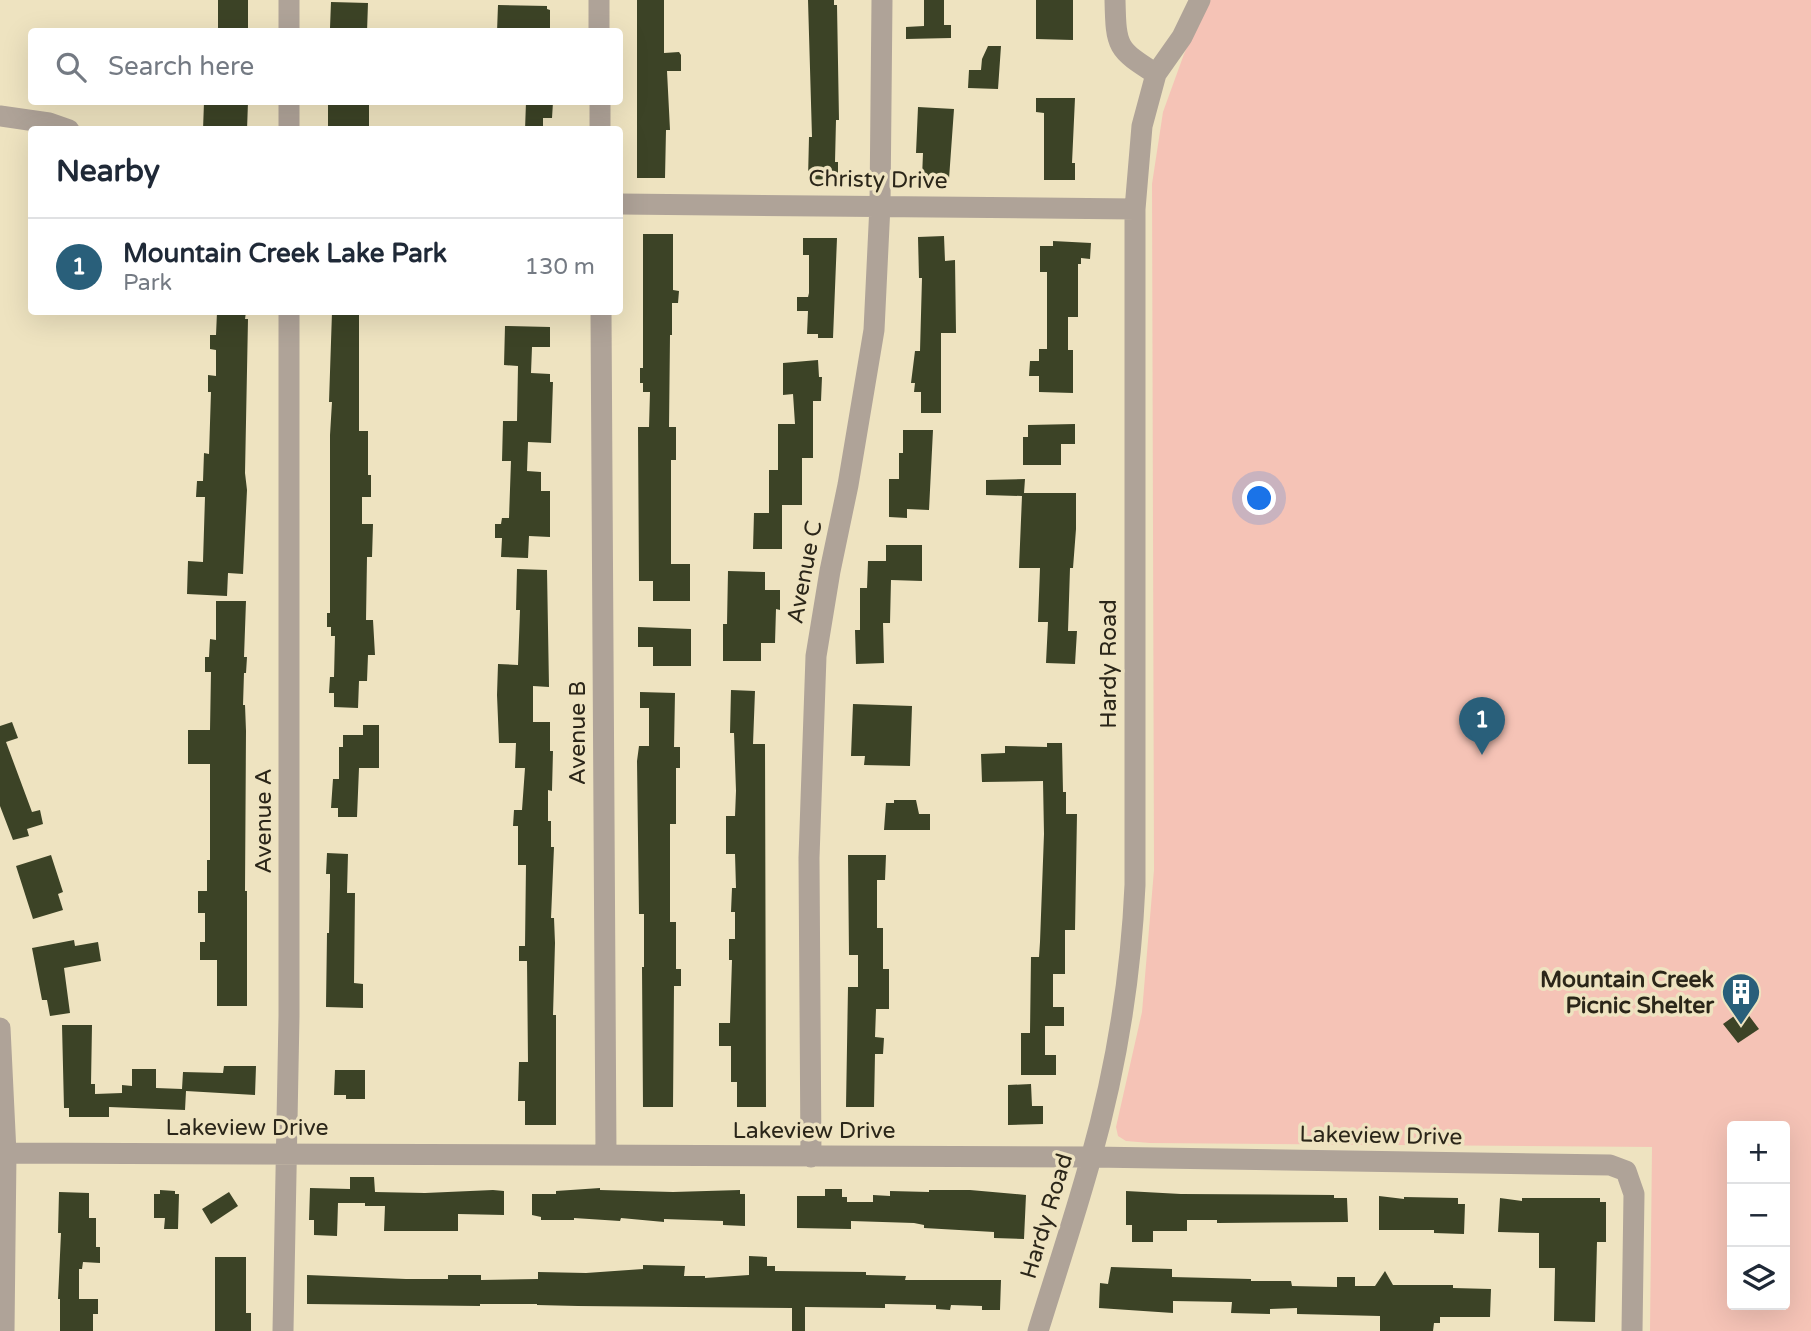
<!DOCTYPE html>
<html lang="en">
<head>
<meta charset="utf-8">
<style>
	body { margin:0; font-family:"Varela Round",sans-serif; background:#f2f2f3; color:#1f2937 }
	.controls { position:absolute; right:21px; bottom:21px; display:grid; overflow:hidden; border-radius:7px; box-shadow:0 7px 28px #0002 }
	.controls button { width:63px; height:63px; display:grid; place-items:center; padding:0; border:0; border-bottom:2px solid #e0e1e3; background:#fff; color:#1f2937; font:35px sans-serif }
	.you { position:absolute; left:1260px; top:499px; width:24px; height:24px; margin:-18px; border:5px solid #fff; border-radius:50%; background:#1a73e8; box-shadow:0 0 0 10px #1a73e833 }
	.badge { display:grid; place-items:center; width:46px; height:46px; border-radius:50%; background:#295f7a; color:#fff; font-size:23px; font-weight:700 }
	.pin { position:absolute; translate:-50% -58px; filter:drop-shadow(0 2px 4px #0008) }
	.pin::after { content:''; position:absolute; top:37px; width:24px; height:21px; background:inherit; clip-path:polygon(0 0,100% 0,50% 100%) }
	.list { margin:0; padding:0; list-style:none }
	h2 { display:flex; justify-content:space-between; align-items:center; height:91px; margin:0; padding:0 28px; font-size:30px }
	h2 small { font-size:23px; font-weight:400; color:#747a83 }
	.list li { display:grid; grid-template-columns:46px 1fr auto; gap:21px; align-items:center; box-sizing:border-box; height:98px; padding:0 28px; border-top:2px solid #e0e1e3 }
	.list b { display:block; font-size:26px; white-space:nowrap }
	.list p { margin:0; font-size:23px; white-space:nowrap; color:#747a83 }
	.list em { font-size:23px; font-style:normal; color:#747a83 }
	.icon { flex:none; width:38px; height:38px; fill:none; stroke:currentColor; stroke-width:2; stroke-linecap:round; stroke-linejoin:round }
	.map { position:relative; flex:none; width:1811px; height:1331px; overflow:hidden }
	.search { position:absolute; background:#fff; box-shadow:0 7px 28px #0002; left:28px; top:28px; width:595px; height:77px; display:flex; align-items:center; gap:18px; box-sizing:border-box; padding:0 24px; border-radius:7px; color:#747a83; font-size:26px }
	.panel { position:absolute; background:#fff; box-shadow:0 7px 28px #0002; left:28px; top:126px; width:595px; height:189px; border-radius:7px }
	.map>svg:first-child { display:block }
	.green { fill:#f5c3b6; fill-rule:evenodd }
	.building { fill:#3c4326 }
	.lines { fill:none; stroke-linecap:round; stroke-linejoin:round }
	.minor { stroke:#afa398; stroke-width:21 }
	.labels { text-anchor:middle; stroke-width:7; stroke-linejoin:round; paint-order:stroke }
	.street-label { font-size:23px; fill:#2b2619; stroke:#eee3c0 }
	.poi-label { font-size:23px; font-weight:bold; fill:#2b2619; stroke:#eee3c0; text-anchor:end }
</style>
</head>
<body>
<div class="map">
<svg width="1811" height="1331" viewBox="0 0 1811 1331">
	<rect width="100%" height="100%" fill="#eee3c0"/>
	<path class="green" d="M1209,0H1811V1331H1650L1652,1147L1150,1143L1126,1141L1118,1136L1116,1127L1142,1012L1154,870L1152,184L1163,112L1184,54ZM1732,1126H1785V1305H1732Z"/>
	<path class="building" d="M218,0H248V32H218Z
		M637,0H664V53L679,52L681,55V71H667L670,130H666L665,178H637Z
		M808,0H834V5H837L839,120H836L835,162H838V180L808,179L809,137H812Z
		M924,0H944V25H951V38L906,39V27L924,26Z
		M1036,0H1073V40L1036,39Z
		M331,2L368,3L367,32H333V28H330Z
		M498,5L547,6V9L550,10V32H497Z
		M988,46H1001L998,89L968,88L969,70H981L982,59Z
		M1036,98H1075L1072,163H1075V180H1044V113L1036,112Z
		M204,102H248L247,130H203Z
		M328,102H369V130H328Z
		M526,102H553L552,118H543V130H525Z
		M918,107L954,109L949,179L922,178L923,153H916Z
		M643,234H673V290L679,291L678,303H672V335H670L669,427H676V460H671V564H690V601H653V581H639L638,427H649L650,392H643V383H640V368H643Z
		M944,236L945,261L955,260L956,333H941V413H921V392H914L915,383H911L915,351H920L922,278H919L918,237Z
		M803,238H837L833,338H818V334H807L808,311H797V297H808L809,293V255H803Z
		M1053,241L1091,243L1090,259L1081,258V264H1078V317H1068V350H1073V393L1039,392V376H1029L1030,361H1039V349H1047V272H1040V246H1053Z
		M217,312H246L245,319H248L245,473L247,490L243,574L228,573L227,596L187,594L188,561L203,562L205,497H196L197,481H203L204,453L209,454L211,392H208V375L216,376V350L210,349V335H216Z
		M332,312H359V431H368V475H371V497H362V524H373L372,557H367L366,620H373L375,655H368L367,681H359L358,708L334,707V693H329L330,677H334L335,636H331V627H327V613H330V435L332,402H329Z
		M505,326L550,327V347H532L531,373L550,374V382H553L551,443L528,442L527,471L541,472V491H550V537L529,536L528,558L501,557L502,538H495V524H501L502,518H509L511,461H502L503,421H517L518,366L504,365Z
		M818,360L819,377H822L821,401H813V458H802V505H782V549H753L754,513H769V470H778V424H795L793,394L783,395V363Z
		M1075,424V444H1061V465H1023V437H1028V425Z
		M903,430H933L929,510L907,509V518L889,517V479H899V453H903Z
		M1025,479L1024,493H1076V529L1073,568H1070L1068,631H1077L1075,664L1046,663L1048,622H1038L1040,568H1019L1022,496L986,495V480Z
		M886,545H922V581L891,580L890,623H883L884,663L856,664L855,630H860V588H867L868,561H886Z
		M517,569L547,570L549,687L533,686V722H550V751H553L552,791L548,790V821H551V847H554L551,918H554L555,943L553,1015H556V1125H525V1101H518L519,1062H528L527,961H519V946H525L526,865H518V826H513L514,810H522L525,768H515L516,743H499L497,695L498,664L518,665L520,610H516Z
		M728,571L765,572V590H780V610L776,609L775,643H761V661H723V624H727Z
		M216,601H246L244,657H247L246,673H244L243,705H245L246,731L245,891H247V1006H217V960H200V942H205V913H198V891H207V860H210V764H188V730H210L211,672H205V657H209L210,639L216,640Z
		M638,627L691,629V666H653V647H638Z
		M731,690L755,691L753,744H765L766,1107H737V1082H731V1046H719V1023H730L732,960H729V939H735V912H731L732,888H736L735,854H726V816H735L736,791L734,733H730Z
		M640,692L675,693L674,747H680V768H676V824H670V922H676V969H681V986H674L673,1107H643L642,967H644V914H639L637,761L639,746H649V708H640Z
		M853,704L912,706L910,766L864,765L865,756H851Z
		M12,722L18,738L6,742L32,812L40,810L43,824L27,829L29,836L13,840L0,806V726Z
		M363,725H379V768H359L357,817H338V808H331L333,779H339V747H343V735H363Z
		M1047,743H1062L1063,792H1066V814H1077L1075,930H1065V974H1053V1007H1064V1026H1045V1055H1056V1075H1021V1033H1030L1031,957H1039L1040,942L1044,834L1043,781L982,782L981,754L1005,753V746L1047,747Z
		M894,800H916L919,814H930V830H884L886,803H894Z
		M327,853L348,854L347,893H355L354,983L363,984V1008L326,1007L327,933H329L330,887V874H326Z
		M51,855L63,892L58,894L63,910L33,919L16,866Z
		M848,855H886L885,880H877V928H883V969H889V1009H876L875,1037L884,1038L883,1054H875L874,1107H846L848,987H858V955H849Z
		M74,940L75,946L98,942L101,961L64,968L70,1013L50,1016L47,1000H42L32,948Z
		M1744,1009L1759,1029L1738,1043L1723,1024Z
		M62,1025H92L91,1084H95V1094L122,1093V1085L132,1086V1069H156V1088L182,1089L183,1072L223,1073L224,1066H256L255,1095L186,1091L185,1110L109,1107V1117H69V1108H64Z
		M335,1070H365V1099H346V1095H334Z
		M1031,1084L1032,1106H1043V1124L1008,1125V1085Z
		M350,1177H374L375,1192L425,1193L493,1190L504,1191V1215L458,1214V1231H384L385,1206H365V1203H338L337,1236L314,1235V1220H309L310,1188L350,1189Z
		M600,1188V1190L673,1192L740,1190V1194H745V1226L723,1225V1221L664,1219V1222L621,1218L620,1221L574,1218V1220H541V1217L532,1215V1194H556V1191Z
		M825,1189H842V1197H847V1202H873V1195L890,1196V1191L929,1192V1190H970L1026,1195L1024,1239L994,1238V1232L924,1228V1225L914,1223L851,1221V1229L797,1228V1196H825Z
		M160,1190L175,1191V1194H179L178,1229H164L165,1218H154V1194H160Z
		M1126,1191L1181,1194L1334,1195V1198H1347L1348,1222L1217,1223V1220H1187V1231H1153V1242H1132V1225H1126Z
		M59,1192L89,1193V1218H96V1247H100V1263L83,1262L82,1269H79V1299H98V1314H93V1331H60V1299H58L61,1233H58Z
		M229,1192L238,1206L211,1224L202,1209Z
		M1379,1196L1404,1199V1197L1458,1198V1204H1465L1464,1234L1434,1233V1230H1379Z
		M1500,1198L1522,1201V1198H1600V1202H1606V1242H1597L1595,1322L1554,1321L1555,1268H1539V1233L1498,1232Z
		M749,1256L767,1257V1266H775V1271L866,1272V1275L906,1276L905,1280H1001L1000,1310H982V1306L951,1305L950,1310L936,1309V1305L885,1304V1308L805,1307V1331H792V1308L578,1306L537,1305V1304H480V1306L307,1304V1275L406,1279H448V1275H481V1280L538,1279V1272L586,1273L643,1269V1265L685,1266L684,1276H705V1278L749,1275Z
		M215,1257H246V1313H251V1331H215Z
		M1111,1267L1172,1269V1277L1251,1279V1281H1291L1292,1286L1337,1287V1277H1355V1286H1375L1385,1271L1393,1285H1453V1288L1491,1289L1490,1317H1440V1323H1434L1433,1331H1380V1316L1297,1314V1308L1270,1309V1314L1231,1313L1232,1302L1173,1301V1313L1099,1308L1100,1283L1108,1284Z"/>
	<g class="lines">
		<path class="minor" d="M289,0V32
			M599,0V32
			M1115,0C1116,48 1117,49 1156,74
			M600,102V130
			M0,116L49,123L69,130
			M289,130V102
			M620,204L1135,209
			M601,312L606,1155
			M0,1028L6,1153L4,1331
			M0,1153L1092,1157L1610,1165L1626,1171L1634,1194L1632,1331
			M811,1157L809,858L816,656L830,571L848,485L874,330L880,205L882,0
			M283,1331L289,1016V312
			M1038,1331C1056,1273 1075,1216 1091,1158C1116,1069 1131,976 1135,885V209L1142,126L1156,74L1182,37L1200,0"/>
	</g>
	<defs>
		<g id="building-pin" transform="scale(2.0125)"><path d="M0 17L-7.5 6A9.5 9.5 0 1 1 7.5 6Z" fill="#295f7a" stroke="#eee3c0"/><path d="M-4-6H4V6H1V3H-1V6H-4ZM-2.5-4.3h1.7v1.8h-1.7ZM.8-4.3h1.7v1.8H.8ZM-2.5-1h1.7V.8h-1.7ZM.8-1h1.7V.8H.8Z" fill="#fff"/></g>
	</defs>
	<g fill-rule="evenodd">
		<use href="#building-pin" x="1741" y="992"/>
	</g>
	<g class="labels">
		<g class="street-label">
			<text transform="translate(878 179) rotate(1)" y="8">Christy Drive</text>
			<text transform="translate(804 572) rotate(-79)" y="8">Avenue C</text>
			<text transform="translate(1108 664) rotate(-90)" y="8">Hardy Road</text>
			<text transform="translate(577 733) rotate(-90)" y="8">Avenue B</text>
			<text transform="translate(263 821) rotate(-90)" y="8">Avenue A</text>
			<text x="247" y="1135">Lakeview Drive</text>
			<text x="814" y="1138">Lakeview Drive</text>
			<text transform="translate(1381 1135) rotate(1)" y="8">Lakeview Drive</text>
			<text transform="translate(1046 1216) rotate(-73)" y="8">Hardy Road</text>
		</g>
		<g class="poi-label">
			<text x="1714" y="987">Mountain Creek<tspan x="1714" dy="26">Picnic Shelter</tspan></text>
		</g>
	</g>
</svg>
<div class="controls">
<button>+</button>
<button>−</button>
<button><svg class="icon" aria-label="layers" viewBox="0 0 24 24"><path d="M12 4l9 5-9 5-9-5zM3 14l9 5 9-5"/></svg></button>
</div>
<div class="you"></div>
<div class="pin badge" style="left:1482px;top:755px">1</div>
<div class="search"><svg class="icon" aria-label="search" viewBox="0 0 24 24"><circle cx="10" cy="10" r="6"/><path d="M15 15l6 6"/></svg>Search here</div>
<section class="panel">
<h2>Nearby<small></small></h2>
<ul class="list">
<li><span class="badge">1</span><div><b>Mountain Creek Lake Park</b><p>Park</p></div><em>130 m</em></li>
</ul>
</section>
</div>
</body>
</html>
